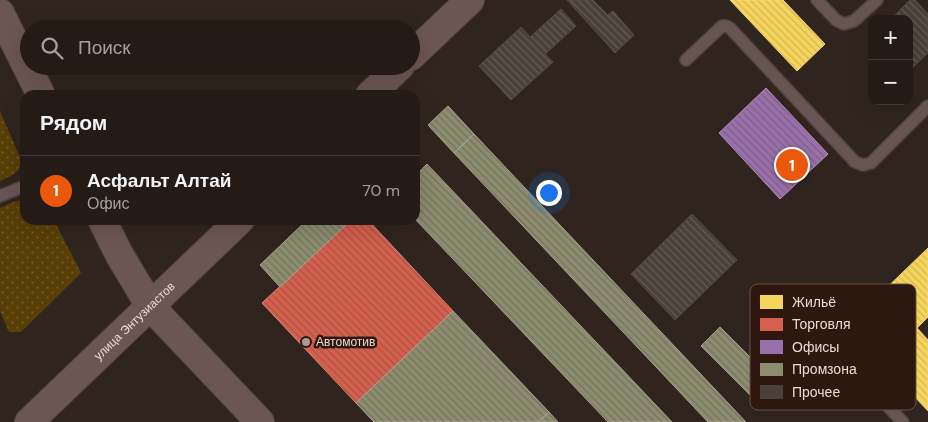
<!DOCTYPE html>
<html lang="ru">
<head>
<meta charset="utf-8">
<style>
	body { margin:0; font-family:"DM Sans",sans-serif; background:#302823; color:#f1f3f6 }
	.controls { position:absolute; right:15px; top:15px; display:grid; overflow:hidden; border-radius:10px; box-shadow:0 5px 20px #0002 }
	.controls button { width:45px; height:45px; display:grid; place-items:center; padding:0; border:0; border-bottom:1px solid #413935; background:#241b16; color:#f1f3f6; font:25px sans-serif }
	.you { position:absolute; left:548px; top:192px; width:18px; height:18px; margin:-12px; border:4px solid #fff; border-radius:50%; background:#1a73e8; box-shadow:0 0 0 8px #1a73e833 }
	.badge { display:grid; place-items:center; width:32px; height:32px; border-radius:50%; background:#ea580c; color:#fff; font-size:16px; font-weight:700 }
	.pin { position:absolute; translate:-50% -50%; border:2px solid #fff; box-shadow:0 1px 5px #0006 }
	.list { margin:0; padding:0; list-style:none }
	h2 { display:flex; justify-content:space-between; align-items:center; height:65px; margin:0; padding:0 20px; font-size:21px }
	h2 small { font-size:16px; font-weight:400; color:#a3a1a1 }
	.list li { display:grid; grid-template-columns:32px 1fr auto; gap:15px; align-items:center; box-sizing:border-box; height:70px; padding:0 20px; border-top:1px solid #413935 }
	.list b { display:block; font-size:19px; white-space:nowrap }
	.list p { margin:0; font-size:16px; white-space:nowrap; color:#a3a1a1 }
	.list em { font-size:16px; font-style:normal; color:#a3a1a1 }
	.icon { flex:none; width:28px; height:28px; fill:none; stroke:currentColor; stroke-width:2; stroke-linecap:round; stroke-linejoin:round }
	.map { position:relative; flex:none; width:928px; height:422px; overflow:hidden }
	.search { position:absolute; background:#241b16; box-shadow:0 5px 20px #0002; left:20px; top:20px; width:400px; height:55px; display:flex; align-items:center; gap:12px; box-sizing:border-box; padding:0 18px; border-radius:28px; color:#a3a1a1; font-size:19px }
	.panel { position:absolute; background:#241b16; box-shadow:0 5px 20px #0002; left:20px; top:90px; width:400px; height:135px; border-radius:15px }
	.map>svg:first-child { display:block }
	.grass { fill:url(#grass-dots) }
	.homes { fill:url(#homes-back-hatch); stroke:#f2d680 }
	.shops { fill:url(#shops-back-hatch); stroke:#dc8576 }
	.offices { fill:url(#offices-back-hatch); stroke:#b190b7 }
	.industry { fill:url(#industry-back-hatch); stroke:#a8a38d }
	.building { fill:url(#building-back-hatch); stroke:#564c46 }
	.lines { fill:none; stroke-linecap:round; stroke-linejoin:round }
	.lane-casing { stroke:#4c423d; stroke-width:14 }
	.secondary-casing { stroke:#4c423d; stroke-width:30 }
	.lane { stroke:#675553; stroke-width:11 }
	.secondary { stroke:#6c5654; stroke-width:28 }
	.poi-dot { fill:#a99a94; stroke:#2d170e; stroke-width:2 }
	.labels { text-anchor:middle; stroke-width:5; stroke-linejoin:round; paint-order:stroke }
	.street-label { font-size:12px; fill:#eadad4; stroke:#2d170e }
	.poi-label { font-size:12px; fill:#eadad4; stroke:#2d170e; text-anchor:start }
	.key { fill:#2d170e; stroke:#665249; stroke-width:1 }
	.key-label { font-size:14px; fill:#eadad4 }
</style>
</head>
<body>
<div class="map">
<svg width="928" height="422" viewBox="0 0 928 422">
	<defs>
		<pattern id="grass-dots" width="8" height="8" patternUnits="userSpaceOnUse" patternTransform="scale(1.25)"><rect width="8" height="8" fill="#583f06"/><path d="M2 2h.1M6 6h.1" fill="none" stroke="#705a29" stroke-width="1.8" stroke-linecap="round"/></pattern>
		<pattern id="homes-back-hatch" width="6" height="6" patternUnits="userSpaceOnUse" patternTransform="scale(1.25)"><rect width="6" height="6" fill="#f6d55c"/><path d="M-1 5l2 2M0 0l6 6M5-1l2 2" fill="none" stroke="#d3b756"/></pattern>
		<pattern id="shops-back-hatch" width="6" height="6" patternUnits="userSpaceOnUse" patternTransform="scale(1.25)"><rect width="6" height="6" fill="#d6604d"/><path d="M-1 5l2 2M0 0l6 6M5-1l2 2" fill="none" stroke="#a45548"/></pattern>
		<pattern id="offices-back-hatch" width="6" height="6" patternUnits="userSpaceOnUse" patternTransform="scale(1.25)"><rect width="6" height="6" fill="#9970ab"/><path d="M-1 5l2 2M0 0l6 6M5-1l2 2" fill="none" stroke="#7c6086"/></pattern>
		<pattern id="industry-back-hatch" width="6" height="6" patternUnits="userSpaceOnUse" patternTransform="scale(1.25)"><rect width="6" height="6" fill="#8c8c6e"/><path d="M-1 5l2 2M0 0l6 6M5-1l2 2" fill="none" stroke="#74725e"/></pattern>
		<pattern id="building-back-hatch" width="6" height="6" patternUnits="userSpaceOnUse" patternTransform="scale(1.25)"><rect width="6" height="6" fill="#494039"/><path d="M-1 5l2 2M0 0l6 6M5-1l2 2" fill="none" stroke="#635b55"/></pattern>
	</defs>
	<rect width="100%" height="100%" fill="#30241e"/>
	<path class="grass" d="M0,111L22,162C18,174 11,176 0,181Z
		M25,200V220H54L81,273L21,332H9L0,311V208L16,201Z"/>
	<path class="homes" d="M730,0H783L825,44L797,71Z
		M928,248V317L917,328L928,340V411L867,346L872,302Z"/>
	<path class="shops" d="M351,220H368L453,311L356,403L262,303Z"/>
	<path class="offices" d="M766,88L828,154L780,199L719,133Z"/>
	<path class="industry" d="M448,106L474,134L454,153L428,125Z
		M474,134L746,422H708L454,153Z
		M415,142L420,148L415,153Z
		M427,164L672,422H608L415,219V176Z
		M307,220H347L349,222L280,287L260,265Z
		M453,311L549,412L538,422H374L356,403Z
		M720,327L775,382L756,401L701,346Z
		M549,412L558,422H538Z"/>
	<path class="building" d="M567,0H593L608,15L613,11L634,35L615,53Z
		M910,0H915L928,14V53L909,71V19H891Z
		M561,9L576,26L545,54L553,62L511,100L479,66L521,27L530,37Z
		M692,214L737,260L675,320L631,274Z"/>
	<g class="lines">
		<g class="lane-casing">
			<path id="lane" d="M817,0L836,20L844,24L854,21L877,0
				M686,60L722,26H726L730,28L855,162L863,165L871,163L928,106
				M0,196L25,186
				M845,329L841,358L903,422"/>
		</g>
		<g class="secondary-casing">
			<g id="secondary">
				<path d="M0,13L41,95"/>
				<path d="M411,56L470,0"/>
				<path d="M370,95L400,66"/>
				<path d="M102,220L119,254L150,306L260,422"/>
				<path id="s1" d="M29,422L240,220"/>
			</g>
		</g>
		<use href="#lane" class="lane"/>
		<use href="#secondary" class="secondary"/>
	</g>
	<circle class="poi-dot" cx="306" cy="342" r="5"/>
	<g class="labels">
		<g class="street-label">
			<text dy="4" stroke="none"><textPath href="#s1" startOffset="146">улица Энтузиастов</textPath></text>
		</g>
		<g class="poi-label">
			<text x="316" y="346">Автомотив</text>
		</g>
	</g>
	<rect x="750" y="284" width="166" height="126" rx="8" class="key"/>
	<rect x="760" y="295" width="23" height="14" fill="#f6d55c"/>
	<rect x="760" y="318" width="23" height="13" fill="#d6604d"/>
	<rect x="760" y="340" width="23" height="14" fill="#9970ab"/>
	<rect x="760" y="363" width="23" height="13" fill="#8c8c6e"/>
	<rect x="760" y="385" width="23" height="14" fill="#494039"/>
	<g class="key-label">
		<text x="792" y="307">Жильё</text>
		<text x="792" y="329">Торговля</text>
		<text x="792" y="352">Офисы</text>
		<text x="792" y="374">Промзона</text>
		<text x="792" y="397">Прочее</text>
	</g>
</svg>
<div class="controls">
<button>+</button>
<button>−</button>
</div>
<div class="you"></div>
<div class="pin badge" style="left:792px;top:165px">1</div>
<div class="search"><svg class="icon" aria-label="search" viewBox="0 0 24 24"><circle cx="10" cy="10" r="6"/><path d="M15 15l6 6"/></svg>Поиск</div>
<section class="panel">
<h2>Рядом<small></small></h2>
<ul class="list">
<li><span class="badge">1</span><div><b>Асфальт Алтай</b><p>Офис</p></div><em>70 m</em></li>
</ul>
</section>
</div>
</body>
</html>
